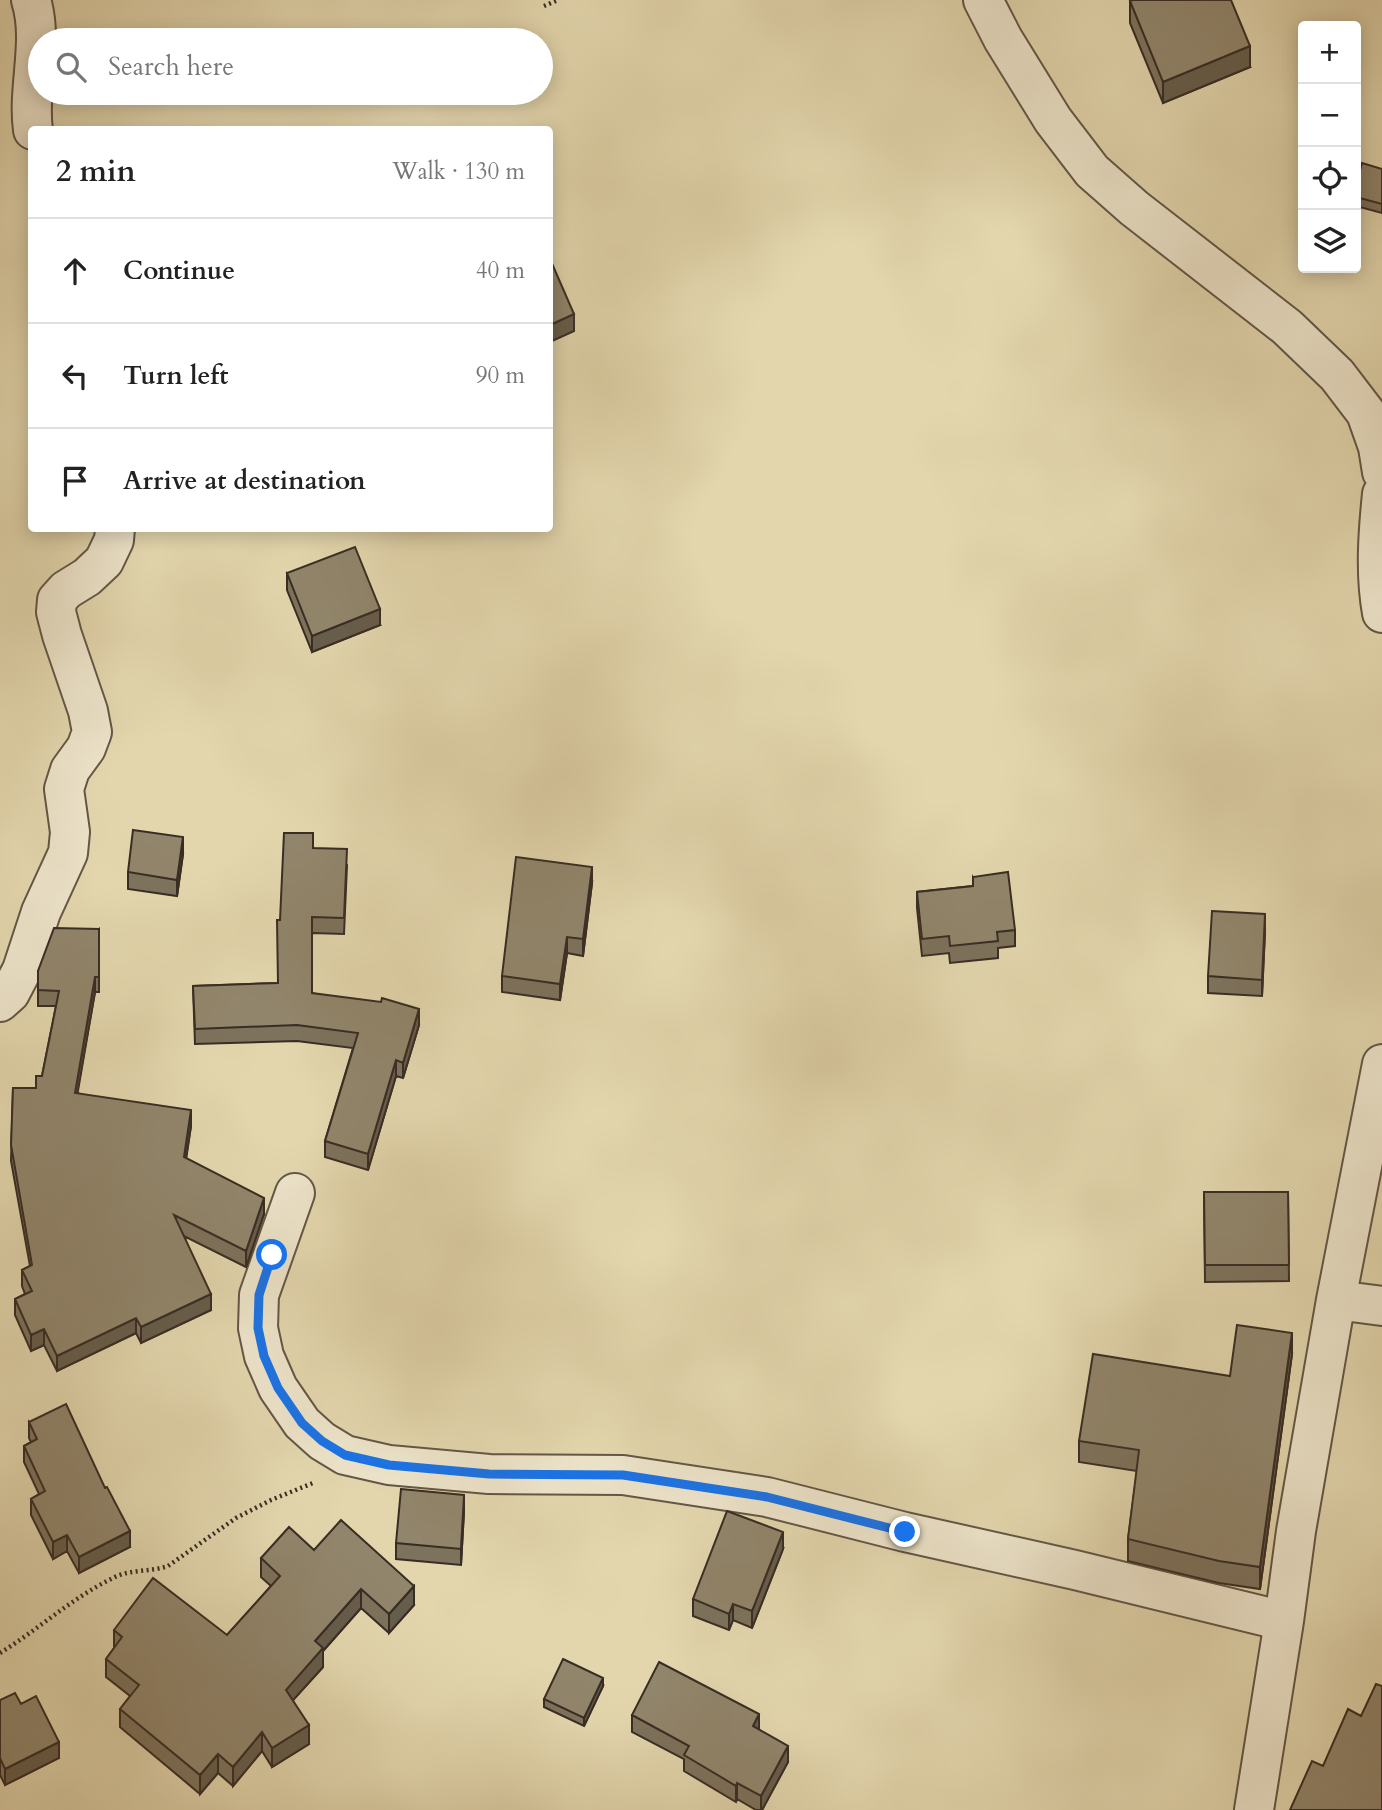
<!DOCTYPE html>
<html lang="en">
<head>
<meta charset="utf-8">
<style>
	body { margin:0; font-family:Cardo,serif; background:#f2f2f2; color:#222 }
	.controls { position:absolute; right:21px; top:21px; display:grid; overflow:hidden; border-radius:7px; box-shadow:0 4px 18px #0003 }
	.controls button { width:63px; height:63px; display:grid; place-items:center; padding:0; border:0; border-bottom:2px solid #e0e0e0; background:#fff; color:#222; font:35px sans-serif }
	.stop { position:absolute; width:21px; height:21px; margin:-16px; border:5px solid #1a73e8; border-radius:50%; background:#fff }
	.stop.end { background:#1a73e8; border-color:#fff; box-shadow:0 2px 7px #0008 }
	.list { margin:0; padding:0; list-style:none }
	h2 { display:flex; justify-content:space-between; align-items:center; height:91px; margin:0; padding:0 28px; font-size:30px }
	h2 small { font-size:23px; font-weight:400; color:#767676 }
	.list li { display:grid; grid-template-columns:46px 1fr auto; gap:21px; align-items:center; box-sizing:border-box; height:105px; padding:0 28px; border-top:2px solid #e0e0e0 }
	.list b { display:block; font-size:26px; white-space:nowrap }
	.list em { font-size:23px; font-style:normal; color:#767676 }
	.icon { flex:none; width:38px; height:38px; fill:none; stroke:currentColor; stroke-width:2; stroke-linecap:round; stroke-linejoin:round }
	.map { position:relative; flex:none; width:1382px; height:1810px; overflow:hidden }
	.search { position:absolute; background:#fff; box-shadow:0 4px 18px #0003; left:28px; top:28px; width:525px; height:77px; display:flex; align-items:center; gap:18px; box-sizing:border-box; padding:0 24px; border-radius:38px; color:#767676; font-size:26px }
	.panel { position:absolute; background:#fff; box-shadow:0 4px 18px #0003; left:28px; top:126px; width:525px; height:406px; border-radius:7px }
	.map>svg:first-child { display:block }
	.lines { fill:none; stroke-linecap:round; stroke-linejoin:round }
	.minor-casing { stroke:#635746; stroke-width:42 }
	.path { stroke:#382d24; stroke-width:4.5; stroke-dasharray:2 3.5; stroke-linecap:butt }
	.minor { stroke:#ede4ca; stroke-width:38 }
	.wall { fill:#7d725c; stroke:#382d24; stroke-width:2 }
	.shaded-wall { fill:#665d4b; stroke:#382d24; stroke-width:2 }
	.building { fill:#91856b; stroke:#382d24; stroke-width:2 }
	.route { stroke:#1a73e8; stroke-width:9 }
</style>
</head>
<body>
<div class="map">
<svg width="1382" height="1810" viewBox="0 0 1382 1810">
	<rect width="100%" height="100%" fill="#e3d6ad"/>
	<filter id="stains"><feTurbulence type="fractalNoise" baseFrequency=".00286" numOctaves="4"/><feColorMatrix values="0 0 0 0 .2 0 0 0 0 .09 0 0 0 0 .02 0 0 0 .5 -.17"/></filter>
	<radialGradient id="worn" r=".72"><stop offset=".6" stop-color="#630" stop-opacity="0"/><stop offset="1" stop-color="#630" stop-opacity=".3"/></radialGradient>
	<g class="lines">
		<g class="minor-casing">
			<path id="minor" d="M31,0C44,42 27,87 33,130
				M983,0L1003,39L1053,120L1092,171L1134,208L1287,327L1337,375L1366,413L1378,447L1382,472
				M1382,494C1378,533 1375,574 1382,613
				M0,1002L10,993L22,970L41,912L68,853L70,832L64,789L70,770L86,748L92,732L88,711L62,635L56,612L57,600L66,590L87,577L104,561L114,540L115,528
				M295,1193L259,1295L258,1328L264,1356L278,1388L302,1423L322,1441L345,1455L389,1465L489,1474L623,1475L767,1497L905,1532L1075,1570L1284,1621
				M1336,1300L1382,1306
				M1254,1810L1284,1621L1296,1531L1336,1300L1382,1064"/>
		</g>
		<path class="path" d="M544,6L558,0
			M0,1653C39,1629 73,1597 115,1577C131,1569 151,1572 168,1566L236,1518L271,1500L313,1483"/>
		<use href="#minor" class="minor"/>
	</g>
	<path class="wall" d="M1130,1L1250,67L1163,103L1130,23Z
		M1382,169V213L1356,206V186Z
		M287,573L380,625L312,652L287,590Z
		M313,848L347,865L344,934L312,933V993L419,1025L403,1078L396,1076L368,1170L325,1157V1141L353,1048L297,1041L195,1044L193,986L278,983L280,920Z
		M183,854L177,896L128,889V872Z
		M973,877L1015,930V946L998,948V958L950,963L949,953L922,956L917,908V892L973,886Z
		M592,883L583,956L567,953L560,1000L502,992V976Z
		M99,929V992H95L77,1093L191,1126L186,1158L264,1214L246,1267L184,1236L211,1310L141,1343L136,1333L57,1371L44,1345L31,1351L15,1315V1299L25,1294L22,1286V1270L30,1266L11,1161L13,1088H36L42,1076L56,1006H38V971Z
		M1265,931L1262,996L1208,993V976Z
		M1204,1192H1288L1289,1281L1205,1282Z
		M1292,1354L1260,1589L1219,1583L1128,1561V1539L1137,1471L1079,1462V1441L1230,1376Z
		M29,1422L130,1547L79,1573L67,1551L53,1559L31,1515V1499L39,1494L24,1462V1446L31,1442L29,1438Z
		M464,1511L461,1565L396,1559V1543Z
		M783,1549L752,1628L733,1620L729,1630L693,1616V1599Z
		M314,1550L414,1605L389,1633L361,1608L323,1651V1667L293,1700L309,1744L272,1767L262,1751L233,1786L218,1773L200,1794L120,1727V1709L130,1696L106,1677V1659L114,1648V1630L227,1635L271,1586L261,1577V1558Z
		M603,1686L584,1726L544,1707V1699Z
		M0,1700L21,1704L59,1758L5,1785L0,1775Z
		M632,1715L759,1729L788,1762L762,1810H756L737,1799L736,1802L684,1771V1759L632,1732Z"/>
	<path class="shaded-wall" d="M1250,46V67L1163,103V82Z
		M574,314V331L550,342V325Z
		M380,609V625L312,652V636Z
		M183,837V854L177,896V880Z
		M592,867V883L583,956V939Z
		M1265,914V931L1262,996V980Z
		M567,937V953L560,1000V984Z
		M95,977V992L75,1108V1093Z
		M419,1009V1025L403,1078V1063Z
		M396,1060V1076L368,1170V1154Z
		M191,1110V1126L184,1173V1157Z
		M264,1198V1214L246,1267V1251Z
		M211,1294V1310L141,1343V1327Z
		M136,1318V1333L57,1371V1356Z
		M44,1329V1345L31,1351V1335Z
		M1292,1333V1354L1260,1589V1567Z
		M464,1495V1511L461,1565V1549Z
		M130,1531V1547L79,1573V1557Z
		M783,1532V1549L752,1628V1611Z
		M67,1535V1551L53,1559V1542Z
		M414,1586V1605L389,1633V1614Z
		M361,1589V1608L323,1651V1667L286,1708V1690L315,1641Z
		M733,1604V1620L729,1630V1614Z
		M603,1678V1686L584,1726V1718Z
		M759,1714V1730L753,1726Z
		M309,1725V1744L272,1767V1748Z
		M262,1732V1751L233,1786V1767Z
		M59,1742V1758L5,1785V1769Z
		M788,1746V1762L762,1810H761V1796Z
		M218,1754V1773L200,1794V1775Z
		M737,1783V1799L736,1802V1786Z"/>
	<path class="building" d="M1133,0H1231L1250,46L1163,82L1130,1Z
		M1362,163L1382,169V204L1356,197V186Z
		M550,259L574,314L550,325Z
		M355,547L380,609L312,636L287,573Z
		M133,830L183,837L177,880L128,872Z
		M284,833H313V848L347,849L344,918L312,917V993L381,1002L382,998L419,1009L403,1063L396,1060L368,1154L325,1141L358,1033L297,1025L195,1029L193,986L278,983L277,920H280Z
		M516,857L592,867L583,939L567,937L560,984L502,976Z
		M1008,872L1015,930L997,932L998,941L950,946L949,936L922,939L917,892L973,886V877Z
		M1212,911L1265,914L1262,980L1208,976Z
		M54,928L99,929V977H95L75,1093L191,1110L184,1157L264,1198L246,1251L174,1215L211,1294L141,1327L136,1318L57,1356L44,1329L31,1335L15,1299L32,1291L22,1270L32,1265L11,1145L13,1088H36V1076H42L59,991L38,990V971Z
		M1204,1192H1288L1289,1265H1205Z
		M1237,1325L1292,1333L1260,1567L1219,1561L1128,1539L1139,1450L1079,1441L1093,1354L1230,1376Z
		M66,1404L105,1488L107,1487L130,1531L79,1557L67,1535L53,1542L31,1499L45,1491L24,1446L37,1439L29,1422Z
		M401,1489L464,1495L461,1549L396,1543Z
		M727,1511L783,1532L752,1611L733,1604L729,1614L693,1599Z
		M341,1520L414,1586L389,1614L361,1589L315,1641L323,1648L286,1690L309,1725L272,1748L262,1732L233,1767L218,1754L200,1775L120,1709L139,1685L106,1659L122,1637L114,1630L153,1578L227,1635L280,1576L261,1558L289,1527L314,1550Z
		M563,1659L603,1678L584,1718L544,1699Z
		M659,1662L759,1714L753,1726L788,1746L761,1796L737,1783L736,1786L684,1755L689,1746L632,1715Z
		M1376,1684L1382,1686V1810H1290L1312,1761L1323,1766L1348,1709L1361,1716Z
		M15,1693L21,1704L36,1696L59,1742L5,1769L0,1758V1700Z"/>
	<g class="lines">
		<path class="route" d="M272,1255L259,1295L258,1328L264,1356L278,1388L302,1423L322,1441L345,1455L389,1465L489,1474L623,1475L767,1497L905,1532"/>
	</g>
	<rect width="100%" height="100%" filter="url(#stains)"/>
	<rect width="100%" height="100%" fill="url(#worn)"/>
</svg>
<div class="controls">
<button>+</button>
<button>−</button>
<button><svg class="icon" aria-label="locate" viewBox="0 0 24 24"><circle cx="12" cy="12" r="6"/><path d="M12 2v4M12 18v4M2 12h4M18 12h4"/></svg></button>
<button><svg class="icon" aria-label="layers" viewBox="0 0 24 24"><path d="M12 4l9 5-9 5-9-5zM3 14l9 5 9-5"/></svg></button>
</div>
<div class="stop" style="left:272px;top:1255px"></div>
<div class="stop end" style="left:905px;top:1532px"></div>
<div class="search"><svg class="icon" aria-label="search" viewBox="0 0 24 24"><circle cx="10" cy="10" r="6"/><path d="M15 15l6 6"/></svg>Search here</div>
<section class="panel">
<h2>2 min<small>Walk · 130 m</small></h2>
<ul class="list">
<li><svg class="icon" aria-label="ahead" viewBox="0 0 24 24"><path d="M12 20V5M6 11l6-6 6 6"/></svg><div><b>Continue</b></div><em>40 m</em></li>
<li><svg class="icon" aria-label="left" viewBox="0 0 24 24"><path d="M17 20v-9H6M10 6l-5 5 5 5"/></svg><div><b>Turn left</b></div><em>90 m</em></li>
<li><svg class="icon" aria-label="arrive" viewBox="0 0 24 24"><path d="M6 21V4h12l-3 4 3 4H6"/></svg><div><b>Arrive at destination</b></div></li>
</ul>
</section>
</div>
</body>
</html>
